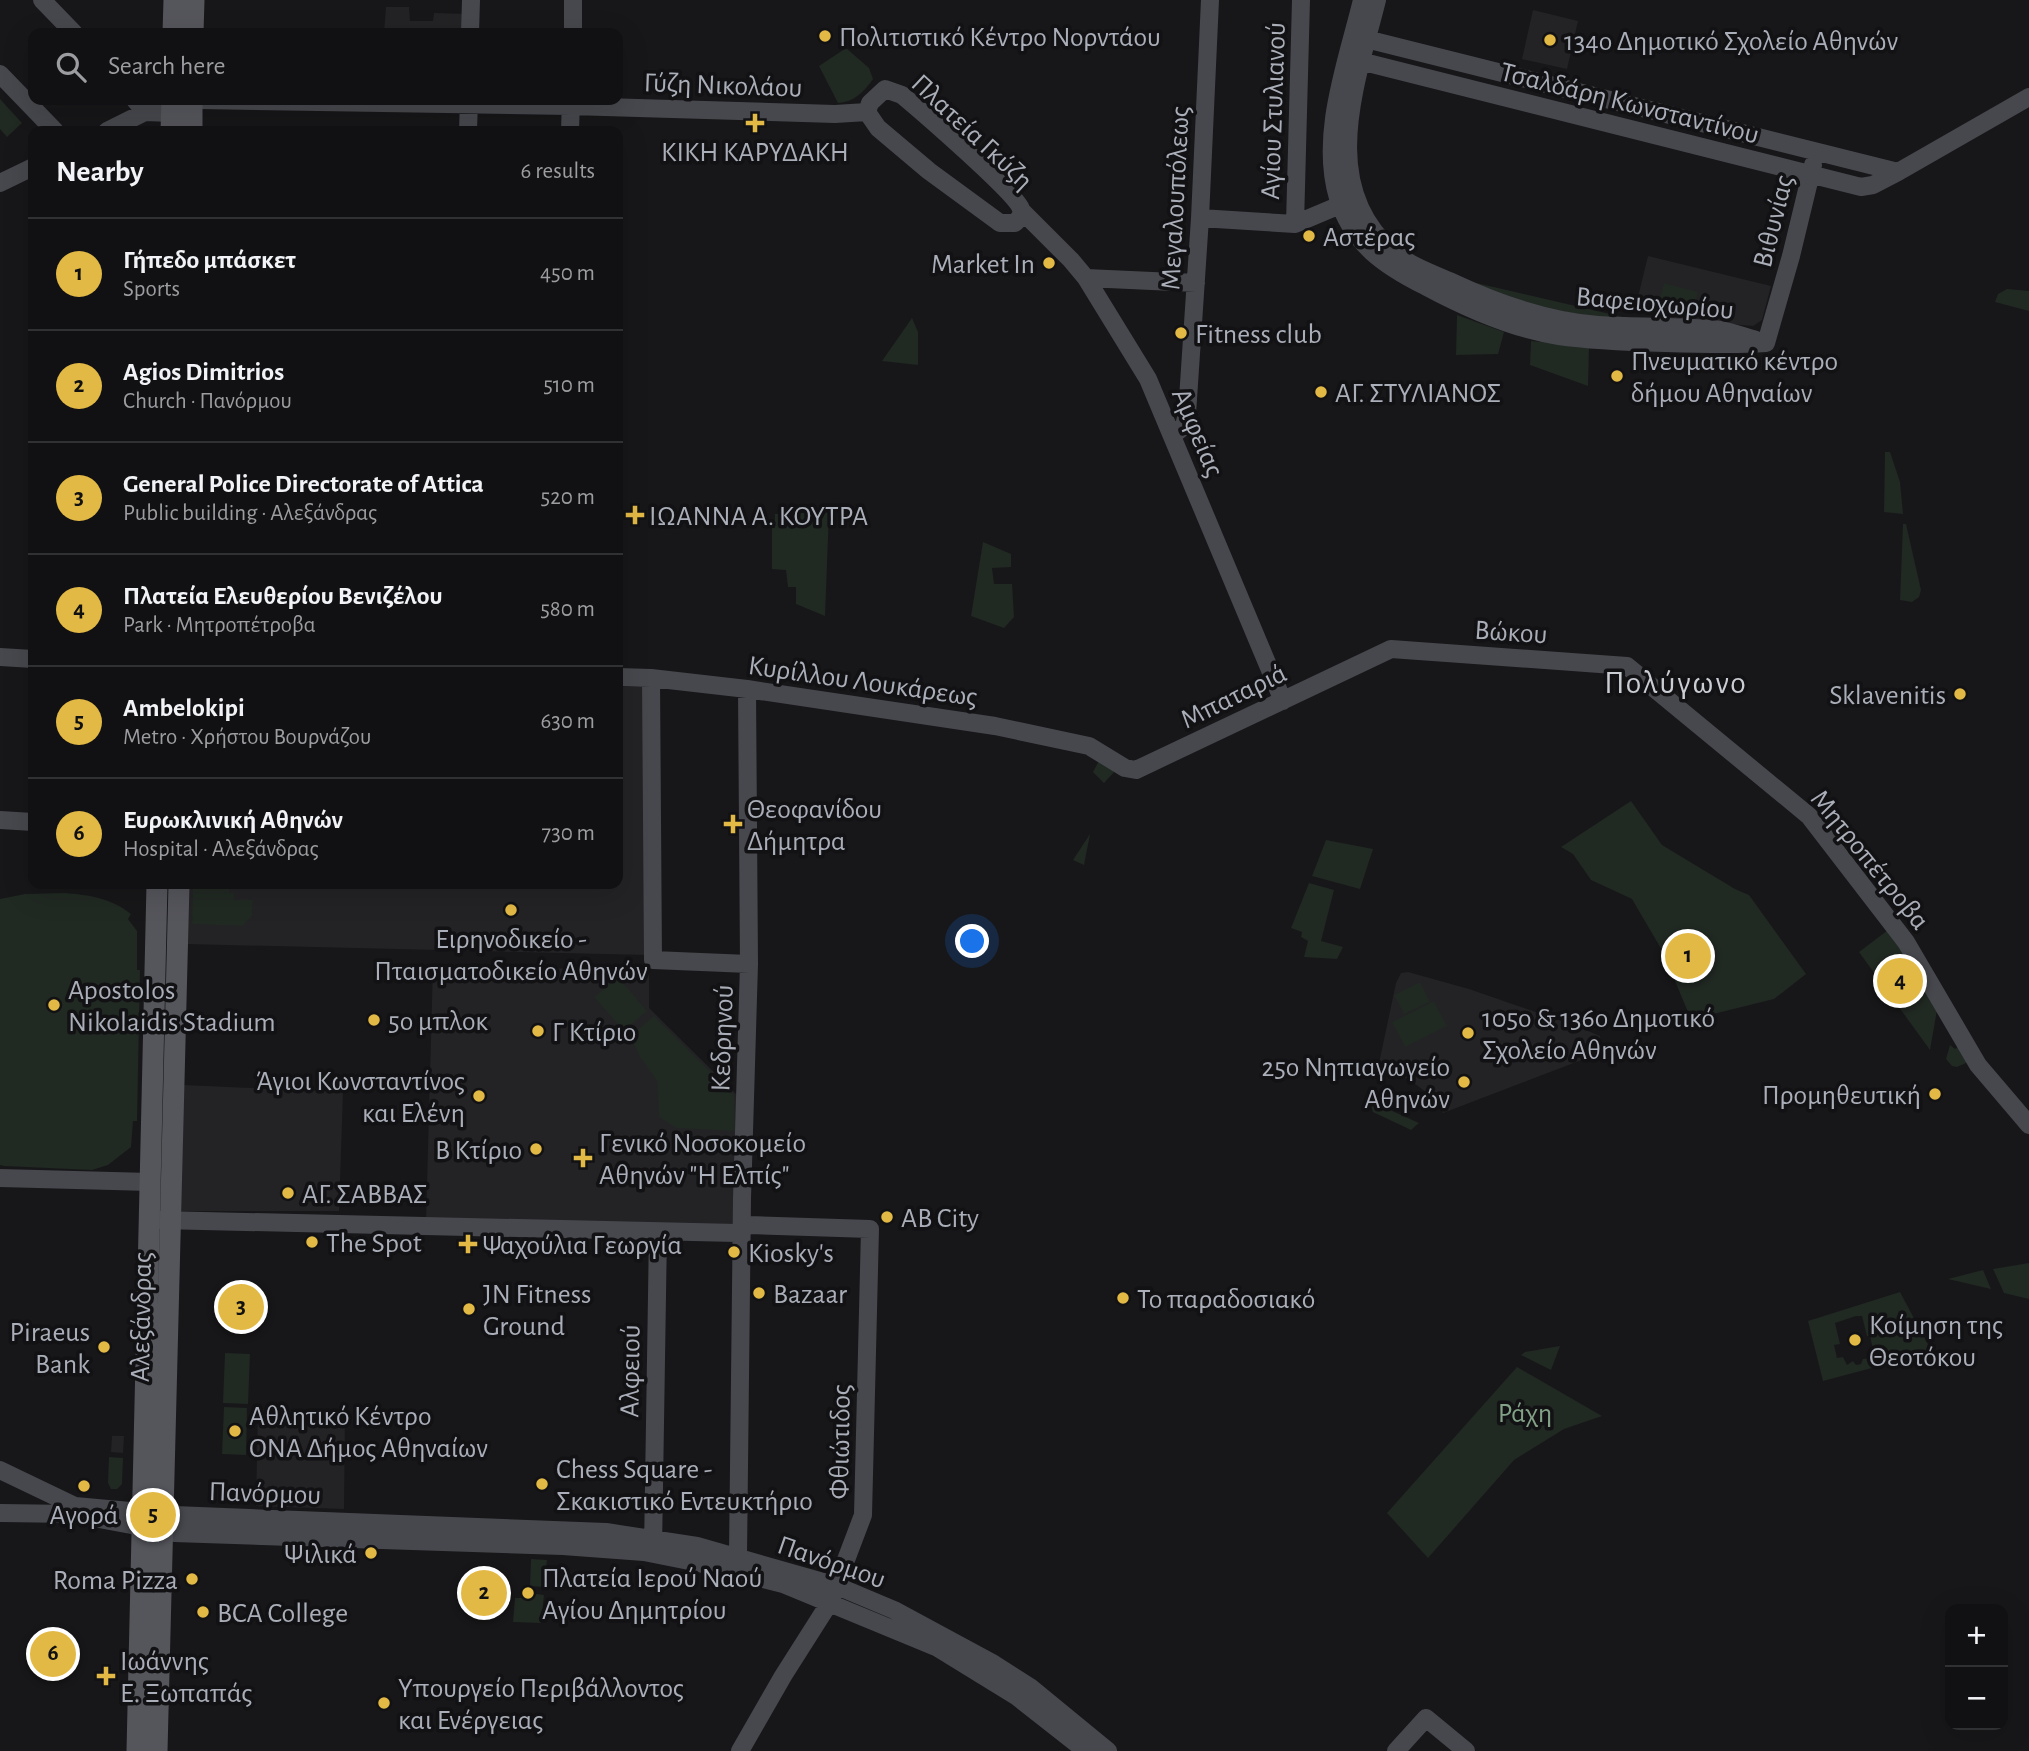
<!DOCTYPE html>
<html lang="en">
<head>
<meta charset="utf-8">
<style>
	body { margin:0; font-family:"Alegreya Sans",sans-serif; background:#1e1f21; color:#f1f3f6 }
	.controls { position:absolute; right:21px; bottom:21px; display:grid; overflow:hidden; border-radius:14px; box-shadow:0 7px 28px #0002 }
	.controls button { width:63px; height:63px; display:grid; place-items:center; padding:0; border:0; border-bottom:2px solid #303133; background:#111113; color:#f1f3f6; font:35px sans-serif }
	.you { position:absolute; left:973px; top:942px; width:24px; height:24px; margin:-18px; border:5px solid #fff; border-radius:50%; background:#1a73e8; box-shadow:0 0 0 10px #1a73e833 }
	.badge { display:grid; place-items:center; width:46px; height:46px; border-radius:50%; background:#e3b945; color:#111; font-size:23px; font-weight:700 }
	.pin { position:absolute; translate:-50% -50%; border:4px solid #fff; box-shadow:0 2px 7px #0006 }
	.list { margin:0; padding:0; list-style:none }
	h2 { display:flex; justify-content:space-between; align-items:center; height:91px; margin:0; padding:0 28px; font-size:30px }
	h2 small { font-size:23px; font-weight:400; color:#9c9da0 }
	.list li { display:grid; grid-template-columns:46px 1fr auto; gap:21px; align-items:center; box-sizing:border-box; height:112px; padding:0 28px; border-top:2px solid #303133 }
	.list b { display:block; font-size:26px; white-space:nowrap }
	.list p { margin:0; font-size:23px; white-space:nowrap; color:#9c9da0 }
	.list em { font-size:23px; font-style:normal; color:#9c9da0 }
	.icon { flex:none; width:38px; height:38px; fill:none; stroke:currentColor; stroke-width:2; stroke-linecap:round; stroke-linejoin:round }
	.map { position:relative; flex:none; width:2029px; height:1751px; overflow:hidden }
	.search { position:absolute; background:#111113; box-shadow:0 7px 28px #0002; left:28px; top:28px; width:595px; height:77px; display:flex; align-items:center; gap:18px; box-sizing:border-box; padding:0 24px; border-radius:14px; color:#9c9da0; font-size:26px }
	.panel { position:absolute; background:#111113; box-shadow:0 7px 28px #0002; left:28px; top:126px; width:595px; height:763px; border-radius:14px }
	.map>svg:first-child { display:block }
	.built { fill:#232326 }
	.green { fill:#212923; fill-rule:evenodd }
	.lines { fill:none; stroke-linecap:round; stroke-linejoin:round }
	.secondary { stroke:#47484d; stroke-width:18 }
	.primary { stroke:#55565c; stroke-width:21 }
	.poi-dot { fill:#e3b945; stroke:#121214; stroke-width:2.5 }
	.labels { text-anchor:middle; stroke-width:7; stroke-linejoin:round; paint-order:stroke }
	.poi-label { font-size:28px; fill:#aaaeb8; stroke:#121214; text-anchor:start }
	.street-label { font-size:28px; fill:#aaaeb8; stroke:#121214 }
	.park-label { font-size:28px; fill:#83a187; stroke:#121214 }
	.quarter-label { font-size:32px; letter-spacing:2px; fill:#cbcdd4; stroke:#121214 }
</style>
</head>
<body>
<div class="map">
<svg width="2029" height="1751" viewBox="0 0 2029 1751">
	<rect width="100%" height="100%" fill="#171719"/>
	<path class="built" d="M386,7H409L410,21H433L434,13L467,14V33H384Z
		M1533,10L1578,21L1567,69L1522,59Z
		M1648,256L1771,286L1762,320L1753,326L1717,323L1666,322L1657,318L1654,313L1635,309Z
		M618,687H646L648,955L186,944L188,884H618Z
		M433,966L649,970V1008L736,1094L739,1227L426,1222Z
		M1408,972L1469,989L1576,1026L1600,1036L1601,1044L1596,1054L1592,1056L1443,1113L1434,1100L1431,1101L1427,1093L1410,1080L1378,1068L1396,983L1401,973Z
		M183,1085L343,1092L339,1211H180Z
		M258,1409L345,1413L344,1509L256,1506Z
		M112,1436H124L123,1453L111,1452Z"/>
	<path class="green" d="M846,48L869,68L873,79C864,92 854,102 838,103L819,66Z
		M0,99L22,123L7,137L0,129Z
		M1459,279L1627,318L1631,323L1550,309L1499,296Z
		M1664,283L1698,292L1692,314L1658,305Z
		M2007,289L2029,291V311L1995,302L1998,294Z
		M1457,315L1504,332L1498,354L1456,355Z
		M912,318L918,332V365L882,361Z
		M1531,341L1589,346L1588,386L1530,365Z
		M1885,452H1890L1900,482L1903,514L1884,512Z
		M829,512L825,616L796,604V587H788L786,570L772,569V528H775V514Z
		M1903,524H1906L1921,590L1919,597L1912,602L1900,600Z
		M983,542L1011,554V567L992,568L994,584H1012L1014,617L1004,628L971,616Z
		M1100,759L1117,769L1104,783L1093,772Z
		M1631,801L1662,845L1735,889L1749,895L1806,974L1774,999L1697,1018L1690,1017L1663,952L1632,899L1591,880L1573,854L1561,847Z
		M1090,834L1084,865L1073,860Z
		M1326,840L1373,849L1360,889L1312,876Z
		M1309,883L1334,890L1321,941L1343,947L1337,959L1304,957L1308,941L1301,937L1302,932L1291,928Z
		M193,884H229V893H234V900H253L252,916L242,926L192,924Z
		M65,893C89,895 111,898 131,914L128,919L137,931V970H140L137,1121H133L131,1147L108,1165L92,1170L4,1166L0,1165V899L25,894Z
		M1888,930L1903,950L1937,1010L1930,1050L1859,952Z
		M618,977L647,1011L624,1031L594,997Z
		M1420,982L1430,1002L1404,1014L1394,995Z
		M1434,1001L1447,1026L1405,1047L1392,1022Z
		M654,1016L734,1095L735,1131L676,1128L659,1117L657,1081L640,1057L630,1036Z
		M1950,1045L1955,1049L1958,1047L1966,1058V1063L1957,1067L1952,1066L1946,1059Z
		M1370,1101L1419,1123L1411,1130L1373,1112Z
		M2029,1263V1299L2004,1293L1993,1269Z
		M1983,1270L1991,1289L1948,1279Z
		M1900,1292L1932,1352L1823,1381L1808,1321ZM1856,1316H1862L1867,1336H1870L1873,1349L1871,1350L1872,1358L1863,1359L1861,1364L1856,1365L1853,1361L1847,1365L1843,1357L1837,1358L1834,1345L1840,1344L1835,1323Z
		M1560,1346L1551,1370L1521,1355L1525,1352Z
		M225,1353L250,1354L248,1404L223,1403Z
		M1517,1367L1602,1416L1564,1429L1514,1460L1428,1558L1387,1513Z
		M224,1407L247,1408L246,1455L222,1454Z
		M109,1457L123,1458L122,1484L117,1489H111L108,1483Z
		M531,1559L547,1560L544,1587L530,1586Z
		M529,1593L544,1595L541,1623L513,1622L515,1598H525Z"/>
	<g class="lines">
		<path class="secondary" d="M42,0L74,33
			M1362,0C1347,62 1319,135 1338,198C1352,244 1385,266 1425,286C1466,308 1512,329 1559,336C1594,341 1629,342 1665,343C1699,344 1732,345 1766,343
			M1377,0C1356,84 1316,187 1395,253C1412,267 1436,275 1456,284C1501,305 1548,321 1598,325C1630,327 1662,326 1693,328C1704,329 1715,328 1725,331C1735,333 1745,337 1756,340
			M470,33L471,0
			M573,33V0
			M1358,37L1898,172
			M1348,58L1861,187L1873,185L1898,172L2029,97
			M0,74L55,131
			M885,89L902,95C920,110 1016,193 1021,209C1022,215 1020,218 1015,223H1000L929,171L878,128L867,112L870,103Z
			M135,100L145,112L172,113
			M199,100L571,106L835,114L867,112
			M107,131L145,112
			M468,131L469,100
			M570,131L571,100
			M0,183L33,167
			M1022,211L1071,260L1086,278L1148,379L1283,701
			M1200,218L1295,224L1352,200
			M1295,224L1301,0
			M1086,278L1196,283
			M1766,343L1791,256L1813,165
			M1172,436L1184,426L1187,414L1200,218L1210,0
			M0,657L33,659
			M618,677L651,678L747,689L995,726L1089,746L1125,768L1136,770L1391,649L1627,666L1809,816L1906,942L1978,1065L2029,1125
			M651,678L653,960L749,964
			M0,820L33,822
			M0,1178L150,1182
			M160,1220L737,1233L749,1225L870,1229L863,1515L830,1602L783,1676L740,1751
			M0,1470L75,1506L174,1515L606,1532L697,1546L837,1586L894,1610L994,1664L1030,1687L1108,1751
			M0,1513L73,1514L174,1533L563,1546L644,1552L699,1563L783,1584L938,1648L1016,1696L1086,1751
			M653,1550L658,1232
			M738,1556L742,1199L749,964L747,689
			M1396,1751L1426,1718L1466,1751"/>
		<path class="primary" d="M173,33L174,0
			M193,33L194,0
			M171,131L172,100
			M192,131V100
			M137,1751L157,884
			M157,1751L179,884"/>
	</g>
	<g class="poi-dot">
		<circle cx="825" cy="36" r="7"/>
		<circle cx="1550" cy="40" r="7"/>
		<path d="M751.5 112.5h7v7h7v7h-7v7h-7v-7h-7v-7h7z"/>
		<circle cx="1309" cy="236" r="7"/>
		<circle cx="1049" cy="263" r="7"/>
		<circle cx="1181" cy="333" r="7"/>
		<circle cx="1617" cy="376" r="7"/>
		<circle cx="1321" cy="392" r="7"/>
		<path d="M631.5 504.5h7v7h7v7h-7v7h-7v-7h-7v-7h7z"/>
		<circle cx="1960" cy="694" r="7"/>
		<path d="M729.5 813.5h7v7h7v7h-7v7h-7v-7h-7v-7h7z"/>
		<circle cx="511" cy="910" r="7"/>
		<circle cx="54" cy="1005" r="7"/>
		<circle cx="374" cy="1020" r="7"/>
		<circle cx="538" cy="1031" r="7"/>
		<circle cx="1468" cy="1033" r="7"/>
		<circle cx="1464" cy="1082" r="7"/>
		<circle cx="1935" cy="1094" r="7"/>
		<circle cx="479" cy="1096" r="7"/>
		<circle cx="536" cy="1149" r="7"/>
		<path d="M579.5 1147.5h7v7h7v7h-7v7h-7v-7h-7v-7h7z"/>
		<circle cx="288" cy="1193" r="7"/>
		<circle cx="887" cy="1217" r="7"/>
		<circle cx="312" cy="1242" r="7"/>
		<path d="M464.5 1233.5h7v7h7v7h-7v7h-7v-7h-7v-7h7z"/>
		<circle cx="734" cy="1252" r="7"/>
		<circle cx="759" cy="1293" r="7"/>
		<circle cx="1123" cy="1298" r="7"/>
		<circle cx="469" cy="1309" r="7"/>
		<circle cx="1855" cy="1340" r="7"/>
		<circle cx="104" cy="1347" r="7"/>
		<circle cx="235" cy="1431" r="7"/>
		<circle cx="542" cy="1484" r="7"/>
		<circle cx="84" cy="1486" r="7"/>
		<circle cx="371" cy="1553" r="7"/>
		<circle cx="192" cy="1579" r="7"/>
		<circle cx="528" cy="1593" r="7"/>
		<circle cx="203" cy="1612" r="7"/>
		<path d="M102.5 1665.5h7v7h7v7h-7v7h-7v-7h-7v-7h7z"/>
		<circle cx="384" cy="1703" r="7"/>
	</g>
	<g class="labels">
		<g class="poi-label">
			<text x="839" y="46">Πολιτιστικό Κέντρο Νορντάου</text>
			<text x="1564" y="50">134ο Δημοτικό Σχολείο Αθηνών</text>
			<text x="755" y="161" text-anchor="middle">ΚΙΚΗ ΚΑΡΥΔΑΚΗ</text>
			<text x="1323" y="246">Αστέρας</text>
			<text x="1035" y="273" text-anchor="end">Market In</text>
			<text x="1195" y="343">Fitness club</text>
			<text x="1631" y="370">Πνευματικό κέντρο<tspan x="1631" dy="32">δήμου Αθηναίων</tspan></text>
			<text x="1335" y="402">ΑΓ. ΣΤΥΛΙΑΝΟΣ</text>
			<text x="649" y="525">ΙΩΑΝΝΑ Α. ΚΟΥΤΡΑ</text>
			<text x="1946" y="704" text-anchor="end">Sklavenitis</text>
			<text x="747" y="818">Θεοφανίδου<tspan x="747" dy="32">Δήμητρα</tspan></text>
			<text x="511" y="948" text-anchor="middle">Ειρηνοδικείο -<tspan x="511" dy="32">Πταισματοδικείο Αθηνών</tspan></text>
			<text x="68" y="999">Apostolos<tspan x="68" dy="32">Nikolaidis Stadium</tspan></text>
			<text x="1482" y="1027">105ο &amp; 136ο Δημοτικό<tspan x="1482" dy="32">Σχολείο Αθηνών</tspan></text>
			<text x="388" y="1030">5ο μπλοκ</text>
			<text x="552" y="1041">Γ Κτίριο</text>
			<text x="1450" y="1076" text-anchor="end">25ο Νηπιαγωγείο<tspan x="1450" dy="32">Αθηνών</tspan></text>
			<text x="465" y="1090" text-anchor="end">Άγιοι Κωνσταντίνος<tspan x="465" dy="32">και Ελένη</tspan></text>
			<text x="1921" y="1104" text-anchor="end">Προμηθευτική</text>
			<text x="599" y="1152">Γενικό Νοσοκομείο<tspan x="599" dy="32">Αθηνών "Η Ελπίς"</tspan></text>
			<text x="522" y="1159" text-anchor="end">Β Κτίριο</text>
			<text x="302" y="1203">ΑΓ. ΣΑΒΒΑΣ</text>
			<text x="901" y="1227">ΑΒ City</text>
			<text x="326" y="1252">The Spot</text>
			<text x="482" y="1254">Ψαχούλια Γεωργία</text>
			<text x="748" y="1262">Kiosky's</text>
			<text x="483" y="1303">JN Fitness<tspan x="483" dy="32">Ground</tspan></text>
			<text x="773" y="1303">Bazaar</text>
			<text x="1137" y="1308">Το παραδοσιακό</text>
			<text x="1869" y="1334">Κοίμηση της<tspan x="1869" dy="32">Θεοτόκου</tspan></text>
			<text x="90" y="1341" text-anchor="end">Piraeus<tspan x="90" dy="32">Bank</tspan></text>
			<text x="249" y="1425">Αθλητικό Κέντρο<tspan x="249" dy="32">ΟΝΑ Δήμος Αθηναίων</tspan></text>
			<text x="556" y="1478">Chess Square -<tspan x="556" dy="32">Σκακιστικό Εντευκτήριο</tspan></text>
			<text x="84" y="1524" text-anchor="middle">Αγορά</text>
			<text x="357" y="1563" text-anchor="end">Ψιλικά</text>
			<text x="542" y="1587">Πλατεία Ιερού Ναού<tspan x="542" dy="32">Αγίου Δημητρίου</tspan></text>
			<text x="178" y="1589" text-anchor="end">Roma Pizza</text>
			<text x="217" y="1622">BCA College</text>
			<text x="120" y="1670">Ιωάννης<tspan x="120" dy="32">Ε. Ξωπαπάς</tspan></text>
			<text x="398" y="1697">Υπουργείο Περιβάλλοντος<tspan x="398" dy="32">και Ενέργειας</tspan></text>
		</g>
		<g class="street-label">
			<text transform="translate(723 84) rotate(2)" y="10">Γύζη Νικολάου</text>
			<text transform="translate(1630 102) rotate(14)" y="10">Τσαλδάρη Κωνσταντίνου</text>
			<text transform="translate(1272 111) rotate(-88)" y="10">Αγίου Στυλιανού</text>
			<text transform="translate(973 131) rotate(43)" y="10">Πλατεία Γκύζη</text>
			<text transform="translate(1174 198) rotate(-87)" y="10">Μεγαλουπόλεως</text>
			<text transform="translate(1772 221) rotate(-76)" y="10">Βιθυνίας</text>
			<text transform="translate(1655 302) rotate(5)" y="10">Βαφειοχωρίου</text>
			<text transform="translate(1199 432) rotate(67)" y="10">Αμφείας</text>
			<text transform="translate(1511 631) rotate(4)" y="10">Βώκου</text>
			<text transform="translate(863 680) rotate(8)" y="10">Κυρίλλου Λουκάρεως</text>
			<text transform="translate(1233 695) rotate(-26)" y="10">Μπαταριά</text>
			<text transform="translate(1871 859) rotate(51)" y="10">Μητροπέτροβα</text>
			<text transform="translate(721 1038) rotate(-88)" y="10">Κεδρηνού</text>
			<text transform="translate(140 1317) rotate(-89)" y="10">Αλεξάνδρας</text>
			<text transform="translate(629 1371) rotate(-89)" y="10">Αλφειού</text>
			<text transform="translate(839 1442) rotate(-89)" y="10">Φθιώτιδος</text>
			<text transform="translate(265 1492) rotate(2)" y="10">Πανόρμου</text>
			<text transform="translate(832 1561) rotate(19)" y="10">Πανόρμου</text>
		</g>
		<g class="park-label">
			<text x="1525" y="1422">Ράχη</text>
		</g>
		<g class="quarter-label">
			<text x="1676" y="693">Πολύγωνο</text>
		</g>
	</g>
</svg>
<div class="controls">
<button>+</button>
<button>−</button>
</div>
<div class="you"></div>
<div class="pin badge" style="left:1688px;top:956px">1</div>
<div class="pin badge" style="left:484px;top:1593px">2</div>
<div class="pin badge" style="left:241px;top:1307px">3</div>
<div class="pin badge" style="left:1900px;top:981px">4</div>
<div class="pin badge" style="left:153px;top:1515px">5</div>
<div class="pin badge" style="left:53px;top:1654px">6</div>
<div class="search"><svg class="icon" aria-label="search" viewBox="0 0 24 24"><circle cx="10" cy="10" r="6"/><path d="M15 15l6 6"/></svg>Search here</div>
<section class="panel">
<h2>Nearby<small>6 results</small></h2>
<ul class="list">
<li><span class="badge">1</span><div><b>Γήπεδο μπάσκετ</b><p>Sports</p></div><em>450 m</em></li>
<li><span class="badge">2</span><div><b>Agios Dimitrios</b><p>Church · Πανόρμου</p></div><em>510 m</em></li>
<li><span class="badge">3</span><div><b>General Police Directorate of Attica</b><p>Public building · Αλεξάνδρας</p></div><em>520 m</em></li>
<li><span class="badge">4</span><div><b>Πλατεία Ελευθερίου Βενιζέλου</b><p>Park · Μητροπέτροβα</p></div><em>580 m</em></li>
<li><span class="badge">5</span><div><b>Ambelokipi</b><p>Metro · Χρήστου Βουρνάζου</p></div><em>630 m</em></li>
<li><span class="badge">6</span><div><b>Ευρωκλινική Αθηνών</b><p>Hospital · Αλεξάνδρας</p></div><em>730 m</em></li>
</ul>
</section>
</div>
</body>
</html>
